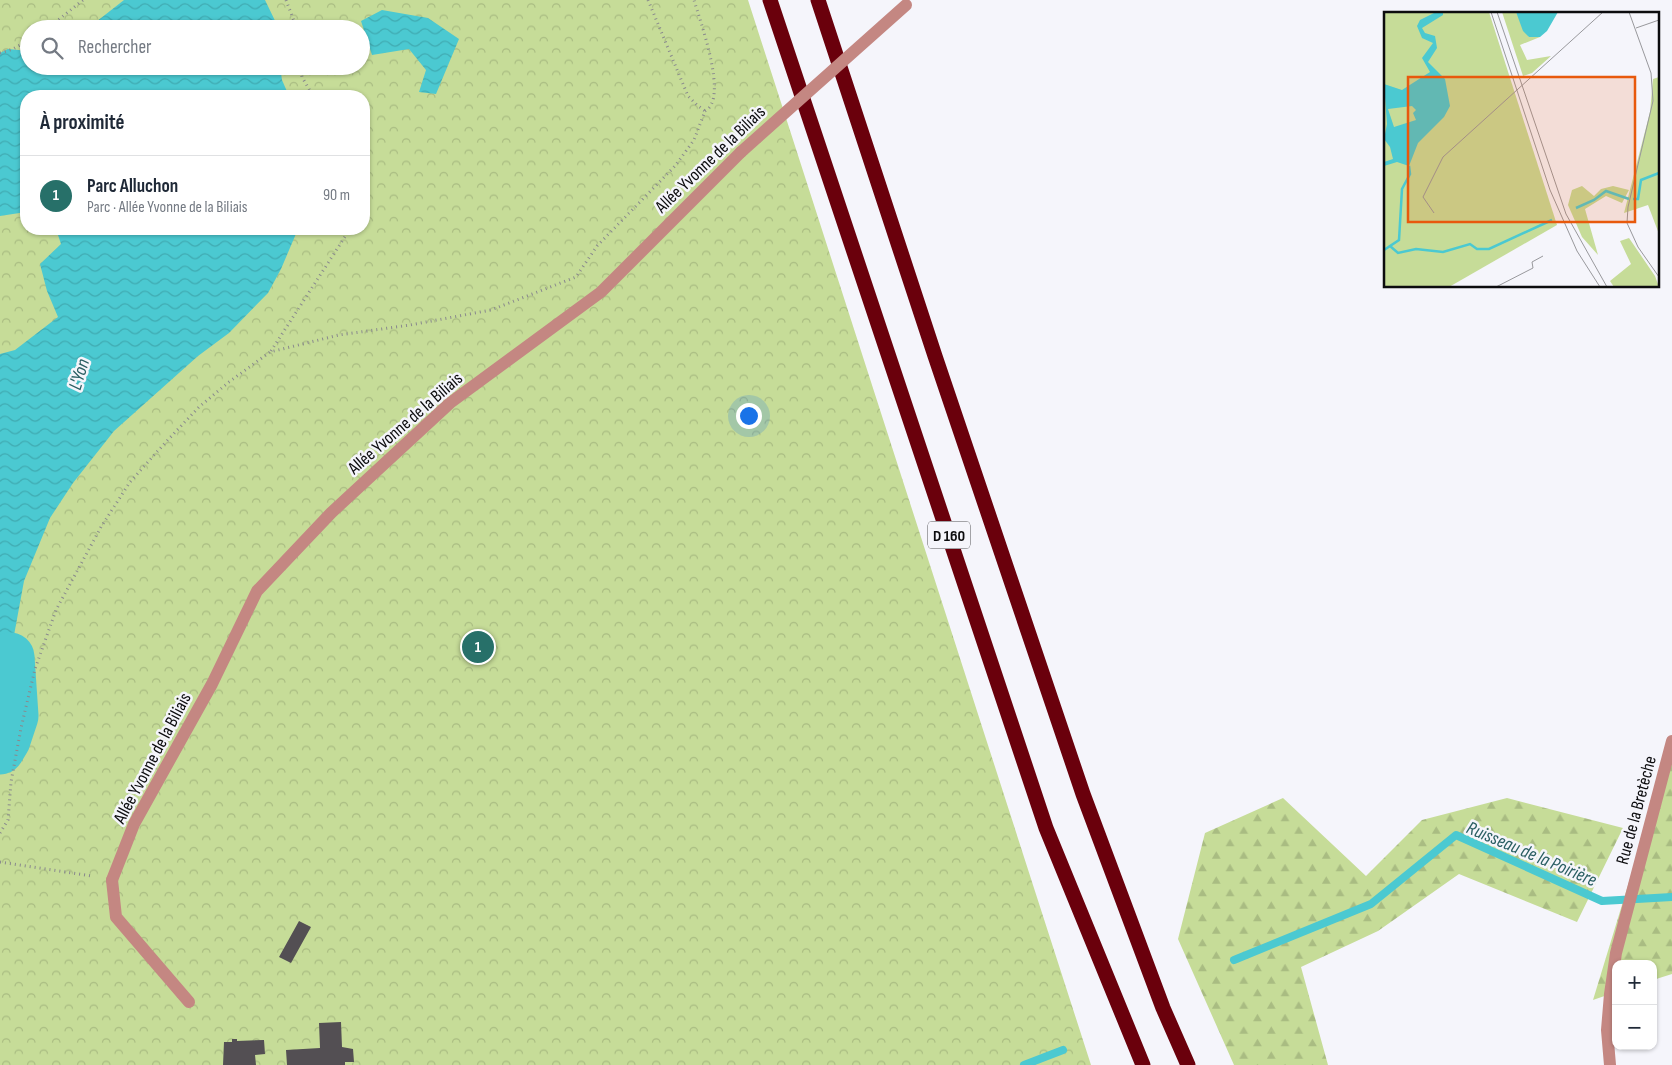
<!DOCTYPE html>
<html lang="fr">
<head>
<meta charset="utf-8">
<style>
	body { margin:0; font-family:"Sofia Sans Condensed",sans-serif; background:#f2f2f3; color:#1f2937 }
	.controls { position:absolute; right:15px; bottom:15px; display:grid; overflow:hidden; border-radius:10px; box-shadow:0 1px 4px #0004 }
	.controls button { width:45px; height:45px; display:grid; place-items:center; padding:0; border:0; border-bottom:1px solid #e0e1e3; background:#fff; color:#1f2937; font:25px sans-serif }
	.you { position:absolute; left:748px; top:415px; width:18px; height:18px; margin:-12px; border:4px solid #fff; border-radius:50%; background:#1a73e8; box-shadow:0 0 0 8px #1a73e833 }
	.badge { display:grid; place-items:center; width:32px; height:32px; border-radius:50%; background:#277069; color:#fff; font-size:16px; font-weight:700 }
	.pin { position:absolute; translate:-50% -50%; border:2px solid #fff; box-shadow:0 1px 5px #0006 }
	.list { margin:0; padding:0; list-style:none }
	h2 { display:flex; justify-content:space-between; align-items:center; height:65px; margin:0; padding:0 20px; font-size:21px }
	h2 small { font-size:16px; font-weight:400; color:#747a83 }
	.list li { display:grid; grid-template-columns:32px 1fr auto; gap:15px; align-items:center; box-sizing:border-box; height:80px; padding:0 20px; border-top:1px solid #e0e1e3 }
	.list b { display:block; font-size:19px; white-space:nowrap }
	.list p { margin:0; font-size:16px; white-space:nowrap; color:#747a83 }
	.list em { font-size:16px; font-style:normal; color:#747a83 }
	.icon { flex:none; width:28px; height:28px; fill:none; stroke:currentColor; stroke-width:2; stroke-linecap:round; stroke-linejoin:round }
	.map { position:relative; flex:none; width:1672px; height:1065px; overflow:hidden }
	.search { position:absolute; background:#fff; box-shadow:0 1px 4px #0004; left:20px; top:20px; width:350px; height:55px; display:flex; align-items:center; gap:12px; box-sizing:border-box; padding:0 18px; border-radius:28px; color:#747a83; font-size:19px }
	.panel { position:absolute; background:#fff; box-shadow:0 1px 4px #0004; left:20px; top:90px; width:350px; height:145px; border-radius:20px }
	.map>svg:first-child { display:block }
	.forest { fill:url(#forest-firs) }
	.park { fill:url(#park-crowns); fill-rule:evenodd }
	.water { fill:url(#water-waves) }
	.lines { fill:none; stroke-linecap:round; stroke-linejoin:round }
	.stream { stroke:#4bc9d1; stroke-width:8 }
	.river { stroke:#4bc9d1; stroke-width:49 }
	.building { fill:#534f53 }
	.path { stroke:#89898d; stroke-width:3; stroke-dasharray:1 4; stroke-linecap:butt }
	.lane { stroke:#c48782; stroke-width:12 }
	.street { stroke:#c48782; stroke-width:12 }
	.highway { stroke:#6a000c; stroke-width:15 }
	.street-bridge { stroke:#c48782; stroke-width:12 }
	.labels { text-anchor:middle; stroke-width:5; stroke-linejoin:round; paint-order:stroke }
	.shield { fill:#f5f5fb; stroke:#525255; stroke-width:1 }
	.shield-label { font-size:16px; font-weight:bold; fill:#0c0c0e }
	.street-label { font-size:18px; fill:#0c0c0e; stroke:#f5f5fb }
	.water-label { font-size:19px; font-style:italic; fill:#2b5f63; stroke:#f5f5fb }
	.inset-river { fill:none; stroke:#4bc9d1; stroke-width:2.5 }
	.inset-road { fill:none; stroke:#98989c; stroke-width:1 }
	.view { fill:#e8590c; fill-opacity:0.15; stroke:#e8590c; stroke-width:2.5 }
	.inset-edge { fill:none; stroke:#0c0c0e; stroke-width:2.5 }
</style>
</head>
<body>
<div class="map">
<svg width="1672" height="1065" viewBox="0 0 1672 1065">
	<defs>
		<pattern id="forest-firs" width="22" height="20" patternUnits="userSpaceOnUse" patternTransform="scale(1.25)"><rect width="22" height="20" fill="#c6dc98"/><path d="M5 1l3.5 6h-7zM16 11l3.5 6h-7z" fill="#a9bc82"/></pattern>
		<pattern id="park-crowns" width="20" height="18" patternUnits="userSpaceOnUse" patternTransform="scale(1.25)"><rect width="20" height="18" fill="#c6dc98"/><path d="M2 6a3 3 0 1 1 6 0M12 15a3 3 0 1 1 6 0" fill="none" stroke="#a9bc82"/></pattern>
		<pattern id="water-waves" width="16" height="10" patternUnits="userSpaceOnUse" patternTransform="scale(1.25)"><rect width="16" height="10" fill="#4bc9d1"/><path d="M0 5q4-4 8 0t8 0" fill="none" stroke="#40abb2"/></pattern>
	</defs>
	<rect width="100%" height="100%" fill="#f5f5fb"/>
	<path class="forest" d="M1672,741V974L1653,980V964H1616V992L1593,1000Z
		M1283,798L1366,876L1422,820L1507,798L1623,828L1577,922L1459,874L1378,931L1301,967L1328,1065H1234L1178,939L1205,833Z"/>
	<path class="park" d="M0,0H748L1091,1065H0ZM29,29H361V66H29ZM26,96H364V229H26Z"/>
	<path class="water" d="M124,0H265L279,29H87Z
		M382,10L428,18L459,39L436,94L419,92L426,70L409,49L372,55L361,21Z
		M8,49L29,51V66H280L282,80L289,96H26V212L0,216V53Z
		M56,229H298L281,269L268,293L229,333L198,356L114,431L73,483L50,518L24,581L10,657L0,653V354L15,350L58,317L47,291L40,264L61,244Z"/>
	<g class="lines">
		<path class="stream" d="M1234,960L1371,904L1456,835L1602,901L1672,897
			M1024,1065L1063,1050"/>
		<path class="river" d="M0,750L6,740L14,716L10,657"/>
	</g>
	<path class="building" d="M299,921L311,927L291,963L279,957Z
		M341,1022L342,1047L353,1049L354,1062H345V1065H287L286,1050L320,1048L319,1023Z
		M232,1039H237V1041L264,1040L265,1054L255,1055L256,1065H223L224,1042H232Z"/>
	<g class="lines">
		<path class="path" d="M286,0L297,29
			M648,0L688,96L697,105L705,111
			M47,29L83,0
			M0,53L13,49L29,40
			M300,66L302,77L313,96
			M271,351L350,229
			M0,833L8,820L11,782L21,728L35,669L56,610L101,527L130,482L165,443L199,407L229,382L270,352L339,335L410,325L491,310L576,277L597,246L675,166L694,140L705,111C729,99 700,21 694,0
			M0,862L92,876"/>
		<path class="lane" d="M112,880L116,917L189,1002"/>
		<path class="street" d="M112,880L134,824L212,684L257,591L331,513L450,403L601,292L741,152
			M1610,1065L1607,1030L1610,994L1616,953L1672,741"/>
		<path class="highway" d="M770,0L1046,828L1143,1065
			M818,0L935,356L1083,794L1163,1008L1188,1065"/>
		<path class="street-bridge" d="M741,152L906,5"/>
	</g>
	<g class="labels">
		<rect class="shield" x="928" y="521.5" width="42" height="27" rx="4"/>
		<g class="shield-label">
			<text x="949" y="541">D 160</text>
		</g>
		<g class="street-label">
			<text transform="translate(710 159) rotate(-44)" y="6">Allée Yvonne de la Biliais</text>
			<text transform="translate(405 423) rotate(-41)" y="6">Allée Yvonne de la Biliais</text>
			<text transform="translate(152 758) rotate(-62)" y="6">Allée Yvonne de la Biliais</text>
			<text transform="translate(1636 810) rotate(-75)" y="6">Rue de la Bretèche</text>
		</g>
		<g class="water-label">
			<text transform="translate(78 374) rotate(-73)" y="7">L'Yon</text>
			<text transform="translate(1532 853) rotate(23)" y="7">Ruisseau de la Poirière</text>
		</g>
	</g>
	<g transform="translate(1384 12)">
		<rect width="275" height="275" fill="#f5f5fb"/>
		<path d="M118,0H132L145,25H156L136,33L143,48L167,44L148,61L139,64ZM275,65V222L264,193L240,201L266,100L269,67ZM198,174L210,184L217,177L229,174L245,178L238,191L222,184L201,197L214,243L198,225L184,193L188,178ZM245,226L271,264L275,275H230L226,269L247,252L236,229Z" fill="#c6dc98"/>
		<path d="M0,0H105L173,213L65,275H0Z" fill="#c6dc98"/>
		<path d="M52,0H59V3L38,16L41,21L51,24L53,36L44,50L61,67L66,94L60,105L34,131L25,154L13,150L0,154V150L9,147L6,135L0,127L3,112L0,72L18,78L46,60L38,46L49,31L38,26L33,14L36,8ZM28,94L32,98L29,101L32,108L10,115L4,97ZM132,0H174L163,19L156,25H145L139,19Z" fill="#4bc9d1" fill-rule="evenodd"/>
		<path class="inset-river" d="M249,187H254L257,168L275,161M192,196L210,188L222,179L245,187M6,234L14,241L32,237L59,240L86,232L93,237H105L168,208M0,238L15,228L18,177L26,162L25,154"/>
		<path class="inset-road" d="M107,0L166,178L193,239L216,275M113,0L182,202L223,275M245,0L267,61L269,89L244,195L243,211L254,235L275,265M252,16L275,8M50,201L39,185L59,145L219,0M112,275L149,256L148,250L159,244"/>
		<path class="view" d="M24,65H251V210H24Z"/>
		<rect width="275" height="275" class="inset-edge"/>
	</g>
</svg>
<div class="controls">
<button>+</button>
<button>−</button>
</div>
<div class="you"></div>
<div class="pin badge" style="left:478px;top:647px">1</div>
<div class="search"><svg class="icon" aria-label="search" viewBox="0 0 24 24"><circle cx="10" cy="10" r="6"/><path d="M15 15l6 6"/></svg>Rechercher</div>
<section class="panel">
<h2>À proximité<small></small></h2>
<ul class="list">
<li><span class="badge">1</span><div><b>Parc Alluchon</b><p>Parc · Allée Yvonne de la Biliais</p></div><em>90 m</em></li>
</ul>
</section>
</div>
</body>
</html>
